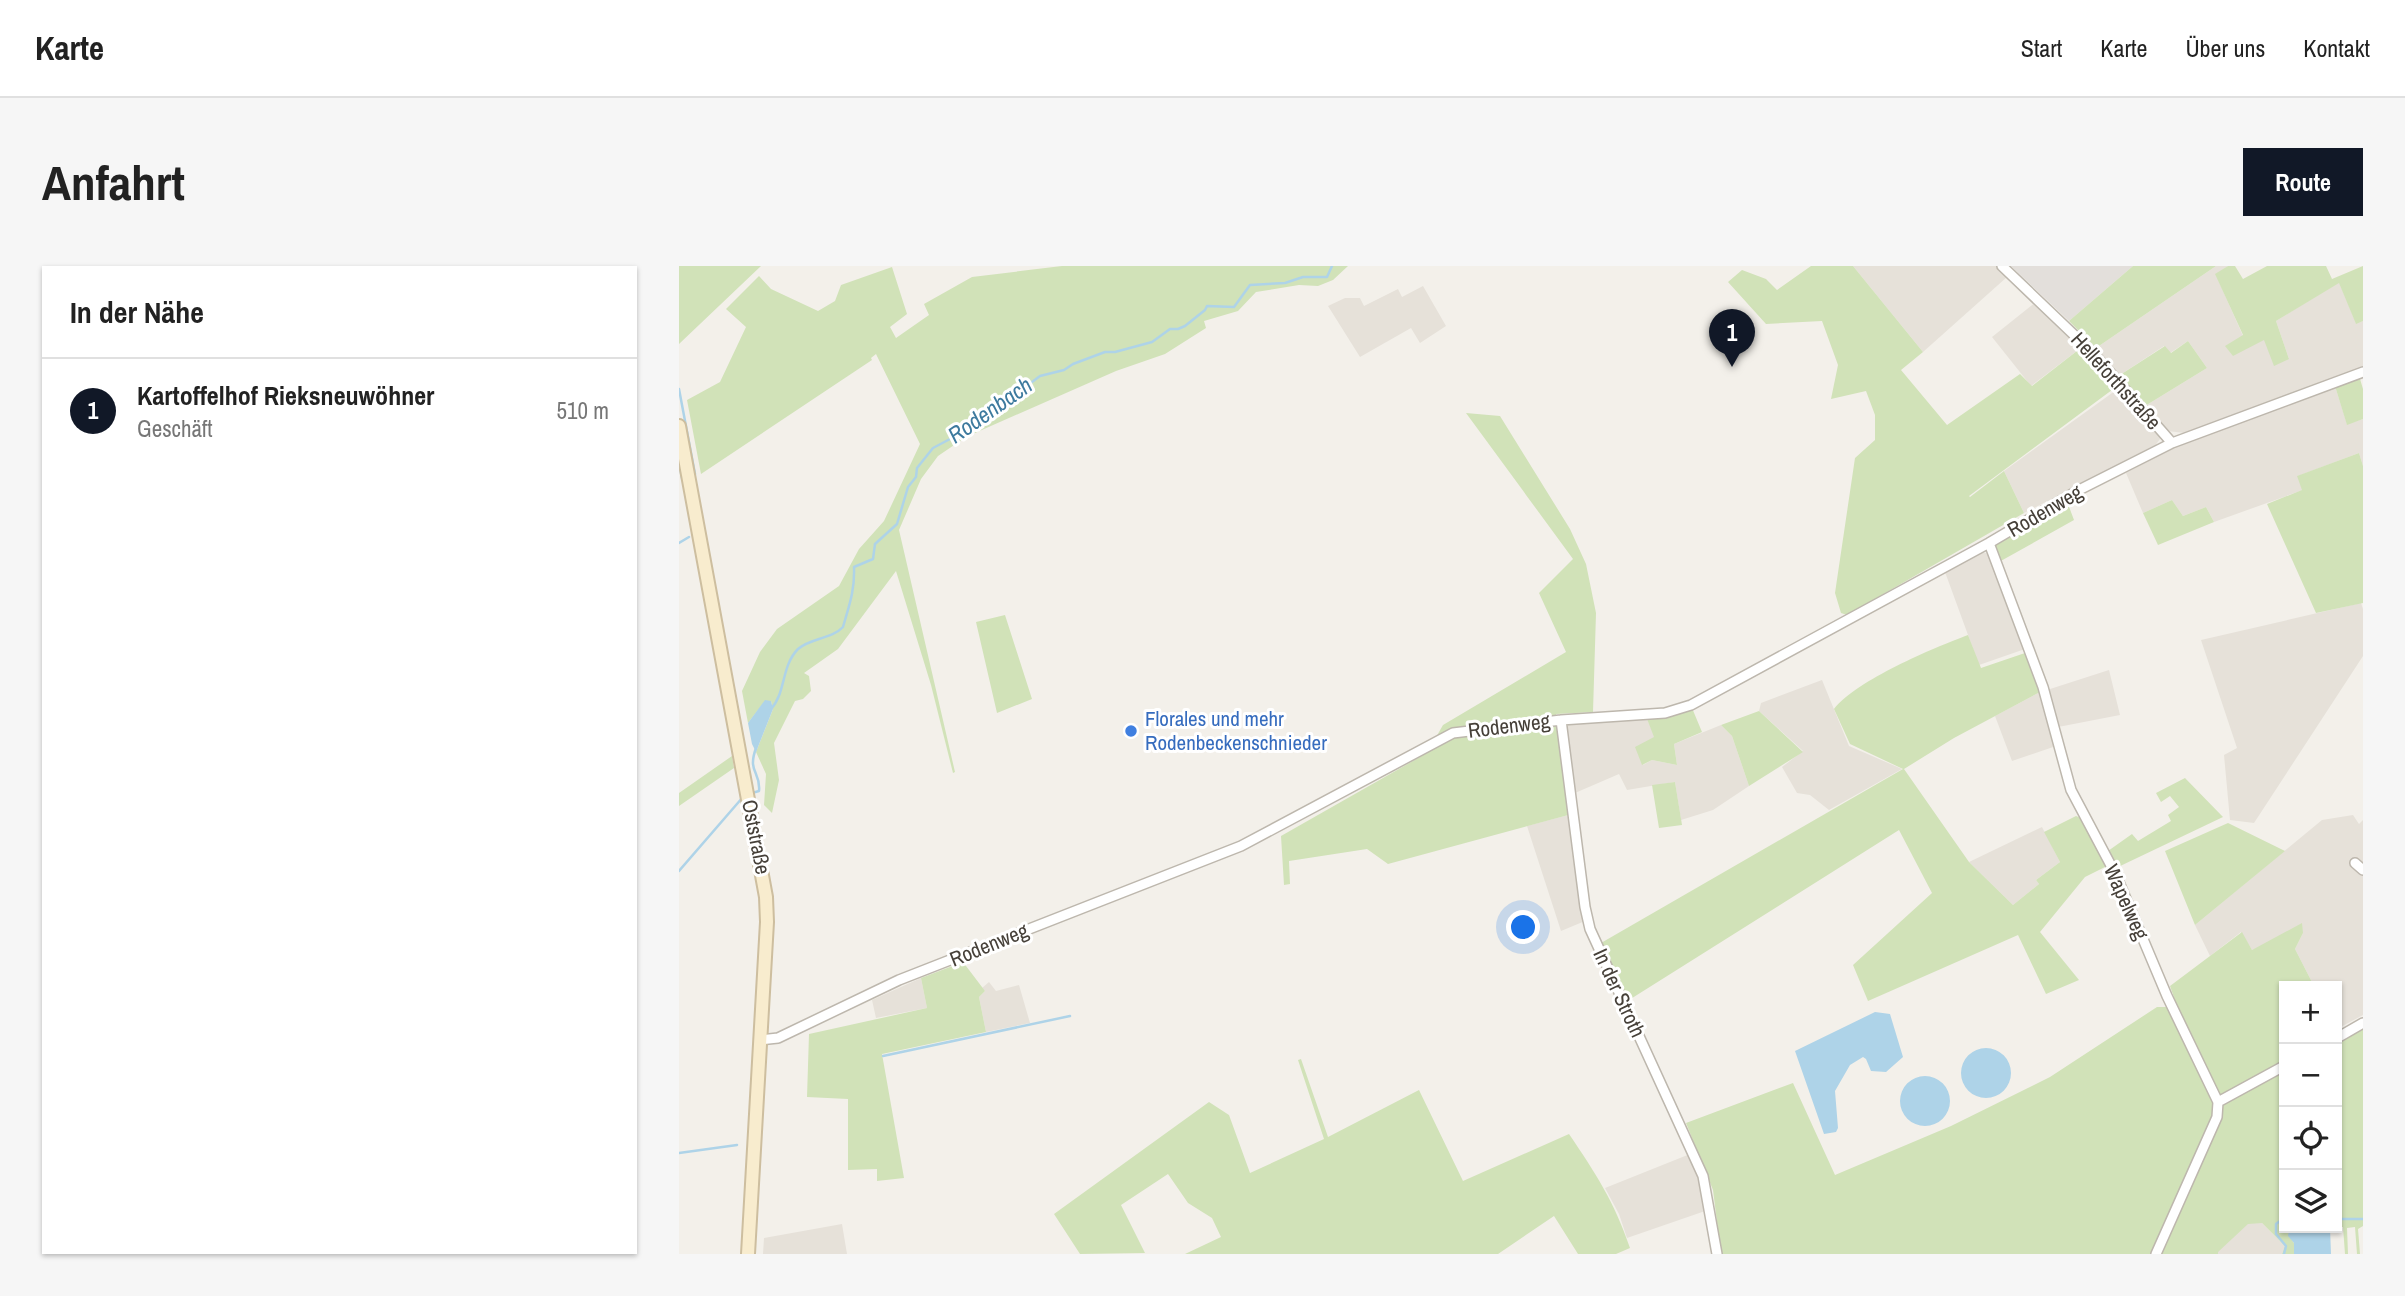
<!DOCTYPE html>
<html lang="de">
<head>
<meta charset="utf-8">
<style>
	body { margin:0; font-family:"Archivo Narrow",sans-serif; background:#f6f6f6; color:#222 }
	.controls { position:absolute; right:21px; bottom:21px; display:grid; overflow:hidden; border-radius:0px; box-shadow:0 2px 5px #0004 }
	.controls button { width:63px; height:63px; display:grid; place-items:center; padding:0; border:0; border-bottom:2px solid #e0e0e0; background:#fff; color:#222; font:35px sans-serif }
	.you { position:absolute; left:845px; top:662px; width:24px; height:24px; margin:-18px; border:5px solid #fff; border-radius:50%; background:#1a73e8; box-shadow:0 0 0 10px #1a73e833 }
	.badge { display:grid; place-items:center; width:46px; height:46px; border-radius:50%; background:#111827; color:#fff; font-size:23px; font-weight:700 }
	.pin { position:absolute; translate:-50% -58px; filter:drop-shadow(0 2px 4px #0008) }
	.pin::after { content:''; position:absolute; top:37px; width:24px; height:21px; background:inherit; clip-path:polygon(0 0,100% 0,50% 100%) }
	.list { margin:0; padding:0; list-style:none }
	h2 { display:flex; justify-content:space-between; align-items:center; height:91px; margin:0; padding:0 28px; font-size:30px }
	h2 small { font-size:23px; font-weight:400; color:#767676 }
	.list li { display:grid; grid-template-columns:46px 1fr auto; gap:21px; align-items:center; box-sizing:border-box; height:105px; padding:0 28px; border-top:2px solid #e0e0e0 }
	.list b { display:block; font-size:26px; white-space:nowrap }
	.list p { margin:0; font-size:23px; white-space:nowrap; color:#767676 }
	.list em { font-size:23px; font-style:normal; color:#767676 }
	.icon { flex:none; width:38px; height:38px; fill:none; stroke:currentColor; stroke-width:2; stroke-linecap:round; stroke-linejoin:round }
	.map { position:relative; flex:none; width:1684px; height:988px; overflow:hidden; border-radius:0px }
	header { display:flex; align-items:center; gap:42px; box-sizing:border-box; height:98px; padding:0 35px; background:#fff; border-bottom:2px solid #e0e0e0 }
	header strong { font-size:33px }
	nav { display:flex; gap:38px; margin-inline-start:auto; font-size:24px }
	.intro { display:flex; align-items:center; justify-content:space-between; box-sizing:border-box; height:168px; padding:0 42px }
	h1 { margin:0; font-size:49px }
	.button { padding:18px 32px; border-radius:0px; background:#111827; color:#fff; font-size:24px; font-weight:700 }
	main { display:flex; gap:42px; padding:0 42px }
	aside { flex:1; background:#fff; border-radius:0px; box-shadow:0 2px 5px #0004 }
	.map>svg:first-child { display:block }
	.residential { fill:#e6e1d9 }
	.industrial { fill:#e3dfdb }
	.green { fill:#d1e2b8 }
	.water { fill:#aed3e8 }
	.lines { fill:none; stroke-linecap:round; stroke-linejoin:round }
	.stream { stroke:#aed3e8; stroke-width:2.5 }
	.street-casing { stroke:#bdb7ad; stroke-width:12 }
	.secondary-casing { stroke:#cdbe9f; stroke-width:16 }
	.street { stroke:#fff; stroke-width:9 }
	.secondary { stroke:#f8ecce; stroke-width:12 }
	.shop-dot { fill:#3f7fe0; stroke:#fff; stroke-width:2.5 }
	.labels { text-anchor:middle; stroke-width:6; stroke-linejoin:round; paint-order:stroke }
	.street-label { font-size:21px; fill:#464039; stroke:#fff }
	.shop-label { font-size:21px; fill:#366cbe; stroke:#fff; text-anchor:start }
	.water-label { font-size:23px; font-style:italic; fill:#3d7a9e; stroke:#fff }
</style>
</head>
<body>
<header>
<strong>Karte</strong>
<nav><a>Start</a><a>Karte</a><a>Über uns</a><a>Kontakt</a></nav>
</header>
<div class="intro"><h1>Anfahrt</h1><a class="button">Route</a></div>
<main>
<aside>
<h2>In der Nähe<small></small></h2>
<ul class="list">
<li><span class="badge">1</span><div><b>Kartoffelhof Rieksneuwöhner</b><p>Geschäft</p></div><em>510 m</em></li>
</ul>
</aside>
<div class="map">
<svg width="1684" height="988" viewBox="0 0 1684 988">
	<rect width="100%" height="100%" fill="#f3f0ea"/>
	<path class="residential" d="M1174,0H1317L1328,11L1244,86Z
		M1537,0H1549L1537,9L1564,70L1586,74L1610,93L1597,55L1660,16L1677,57L1684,55V101L1506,167L1488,165L1466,140L1528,102L1509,75L1491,87L1485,80L1441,109L1417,82Z
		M744,20L767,60L741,77L732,62L681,91L649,40L666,32H681L685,40L719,23L723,31Z
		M1357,36L1403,81L1352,120L1313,71Z
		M1656,120L1668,158L1684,153V200L1680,187L1619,210L1624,224L1535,256L1527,241L1504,250L1493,234L1464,247L1447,207L1496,181Z
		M1440,122L1480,167L1481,173L1475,181L1345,247L1325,205Z
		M1303,286L1310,288L1346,383L1300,399L1266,306Z
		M1682,337L1684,343V390L1575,557L1551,554L1545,489L1558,482L1522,374Z
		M1430,404L1441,449L1379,461L1368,424Z
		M1143,414L1170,480L1223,503L1150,544L1131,529L1118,527L1103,501L1124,485L1080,445L1082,437Z
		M1361,426L1377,480L1333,495L1316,450Z
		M968,453L976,471L964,499L973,494L998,499L995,478L1042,459L1053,470L1070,520L1034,544L1002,554L996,516L948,524L940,508L896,527L887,459Z
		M893,548L906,655L882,665L848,560Z
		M1674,549L1680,558L1684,554V749L1658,763V720H1635L1616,683L1624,667L1573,684L1562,666L1531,690L1516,659L1643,554Z
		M1363,561L1381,596L1357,614L1360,618L1334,639L1290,596Z
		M242,712L248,742L197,752L193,734Z
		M310,716L317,725L340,719L351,757L307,766L300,731L306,725L303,722Z
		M1011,888L1022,914L1029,944L948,972L940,948L926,922Z
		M1569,957H1583L1606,980L1603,988H1539L1538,986Z
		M163,958L168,988H84L85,972Z"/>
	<path class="industrial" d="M1332,0H1454L1390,55Z"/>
	<path class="green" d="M0,0H82L0,78Z
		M383,0H669L654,14L639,20L620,19L577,26L559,45L525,55L527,62L486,88L437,105L287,171L259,190L242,213L220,264L276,506L274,507L252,419L217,305L159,383L125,407L130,410L132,425L124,433L116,435L95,477L100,514L93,547L85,539L87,508L77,486L94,443L92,435H86L69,457L63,425L81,386L98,363L160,320L180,283L205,255L241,178L197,88L192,92L193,94L22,208L8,134L41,116L67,61L47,43L80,10L92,23L139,45L156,35L162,19L213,1L228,48L211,61L217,72L250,49L245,38L293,11Z
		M1132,0H1174L1244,86L1222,104L1268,159L1341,108L1353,120L1403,81L1437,121L1290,230L1291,231L1325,205L1345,247L1168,349L1162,347L1156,327L1176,192L1196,174V149L1187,125L1152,133L1159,99L1143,55L1087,58L1049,16L1063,4L1087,13L1098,24Z
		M1454,0H1537L1417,82L1390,55Z
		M1549,0H1556L1564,13L1588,0H1647L1653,13L1684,0V55L1677,58L1660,17L1597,55L1610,93L1595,100L1585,74L1554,90L1546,80L1564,69L1536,8Z
		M1509,75L1528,102L1466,140L1441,109L1486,80L1492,87Z
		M1681,113L1684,123V153L1668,159L1656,120Z
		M787,147L821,150L891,263L907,298L917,347L914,446L877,448L893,548L709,598L688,583L610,595L611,618L605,619L602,570L748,487L764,459L887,386L860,327L894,293Z
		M1680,187L1684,200V337L1637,347L1588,238L1623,224L1618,210Z
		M1493,234L1504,250L1527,241L1535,256L1479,279L1464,247Z
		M1389,238L1395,254L1320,296L1314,280Z
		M326,349L353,433L318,447L297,356Z
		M1289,369L1302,402L1346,387L1361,426L1275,472L1225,503L1290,596L1334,639L1360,618L1357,614L1381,596L1365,566L1397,550L1402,552L1428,600L1406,611L1361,666L1400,714L1367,728L1339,669L1189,735L1174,699L1253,627L1220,564L950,734L922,677L1224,503L1171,478L1155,443C1178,414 1254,382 1289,369Z
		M1013,442L1023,466L995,478L998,499L973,494L963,499L956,481L975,471L968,453L988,450Z
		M1080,445L1124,486L1070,520L1053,470L1042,459Z
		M53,490L55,502L0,540V527Z
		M1506,512L1544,551L1437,602L1429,585L1453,568L1459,575L1492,555L1489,549L1500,541L1491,530L1482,536L1477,527Z
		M996,516L1003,559L980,562L973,519Z
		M1549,557L1606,585L1516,659L1486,585Z
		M1623,657L1624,667L1616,683L1635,720H1605V962H1633L1610,965V970L1615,977V988H1603L1606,980L1583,957L1569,958L1539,986V988H1042L1034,924L1007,857L1114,817L1156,909L1272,860L1371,811L1478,741H1487L1490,743L1497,737L1491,720L1563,666L1573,684Z
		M284,696L306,725L300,731L307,766L203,788L225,912L198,915V903L169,904V833L128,831L130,768L248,742L242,712Z
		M1684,762V960L1679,963L1681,988H1678L1676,961L1668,962L1669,988H1666L1664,961H1658V764L1663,773Z
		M622,793L649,871L740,824L784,915L890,868C917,908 935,935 951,982L937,988H899L875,950L819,988H506L542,971L533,952L509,937L489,908L442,939L466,987L401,988L375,948L530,836L550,849L571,907L645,873L619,794Z"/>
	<path class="water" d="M86,434L92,435L94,443L77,486L73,478L69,457Z
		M1196,746L1211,748L1224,791L1207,806L1192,805L1187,793L1184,791L1171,799L1156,825L1159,862L1157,866L1145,868L1116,785Z
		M1282 807a25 25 0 1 1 50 0a25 25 0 1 1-50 0Z
		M1221 835a25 25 0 1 1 50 0a25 25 0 1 1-50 0Z
		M1633,962L1640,964L1651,962L1652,988H1615V977L1609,970L1610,965Z"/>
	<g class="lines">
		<path class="stream" d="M0,123L16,208
			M0,197L3,212
			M0,277L10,271
			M92,443C107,427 102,400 119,383C131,372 153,373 164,361C170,340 176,324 175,301L194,293L196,278L218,258L229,221L237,211L238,202L254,182L305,155L325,130L345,122L361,110L385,104L394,98L426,86H436L473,76L491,63H499L506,60L526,44L528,40L555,41L571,19L606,17L624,11H648L653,0
			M73,527L80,525C82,505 68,507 77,482
			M0,605L64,531
			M204,790L391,750
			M0,887L58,879
			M1605,952L1597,958V968L1607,980L1605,988
			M1658,953H1684"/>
		<g class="street-casing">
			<path id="street" d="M1323,0L1414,87L1493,177
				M1310,277L1364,421L1392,524L1437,609L1488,730L1539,836L1538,851L1477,988
				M882,454L906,641L911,663L1024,910L1038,988
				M1676,597L1684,604
				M1658,772L1684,757
				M81,774L99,772L220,714L562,580L774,467L882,454L986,447L1012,439L1310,277L1400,224L1493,177L1684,106
				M1539,836L1605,800"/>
		</g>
		<g class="secondary-casing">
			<path id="secondary" d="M0,160L87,631L88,656L69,988"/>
		</g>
		<use href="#street" class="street"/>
		<use href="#secondary" class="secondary"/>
	</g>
	<circle class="shop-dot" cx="452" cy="465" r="7"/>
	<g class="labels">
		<g class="street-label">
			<text transform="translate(1437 115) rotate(48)" y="7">Helleforthstraße</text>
			<text transform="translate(1366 245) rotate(-30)" y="7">Rodenweg</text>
			<text transform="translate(830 460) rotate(-7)" y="7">Rodenweg</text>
			<text transform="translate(77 571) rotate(79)" y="7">Oststraße</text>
			<text transform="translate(1447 636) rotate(66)" y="7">Wapelweg</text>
			<text transform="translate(310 679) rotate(-22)" y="7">Rodenweg</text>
			<text transform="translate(940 727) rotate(65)" y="7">In der Stroth</text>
		</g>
		<g class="shop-label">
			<text x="466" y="460">Florales und mehr<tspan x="466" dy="24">Rodenbeckenschnieder</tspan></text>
		</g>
		<g class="water-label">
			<text transform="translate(311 144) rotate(-35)" y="8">Rodenbach</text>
		</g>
	</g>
</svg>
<div class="controls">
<button>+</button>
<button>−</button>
<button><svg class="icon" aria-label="locate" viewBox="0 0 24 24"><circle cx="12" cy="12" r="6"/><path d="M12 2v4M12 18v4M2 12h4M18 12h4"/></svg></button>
<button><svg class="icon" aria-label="layers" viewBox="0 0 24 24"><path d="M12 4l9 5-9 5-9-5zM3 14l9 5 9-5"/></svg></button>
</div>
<div class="you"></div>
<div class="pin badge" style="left:1053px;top:101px">1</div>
</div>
</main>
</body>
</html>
